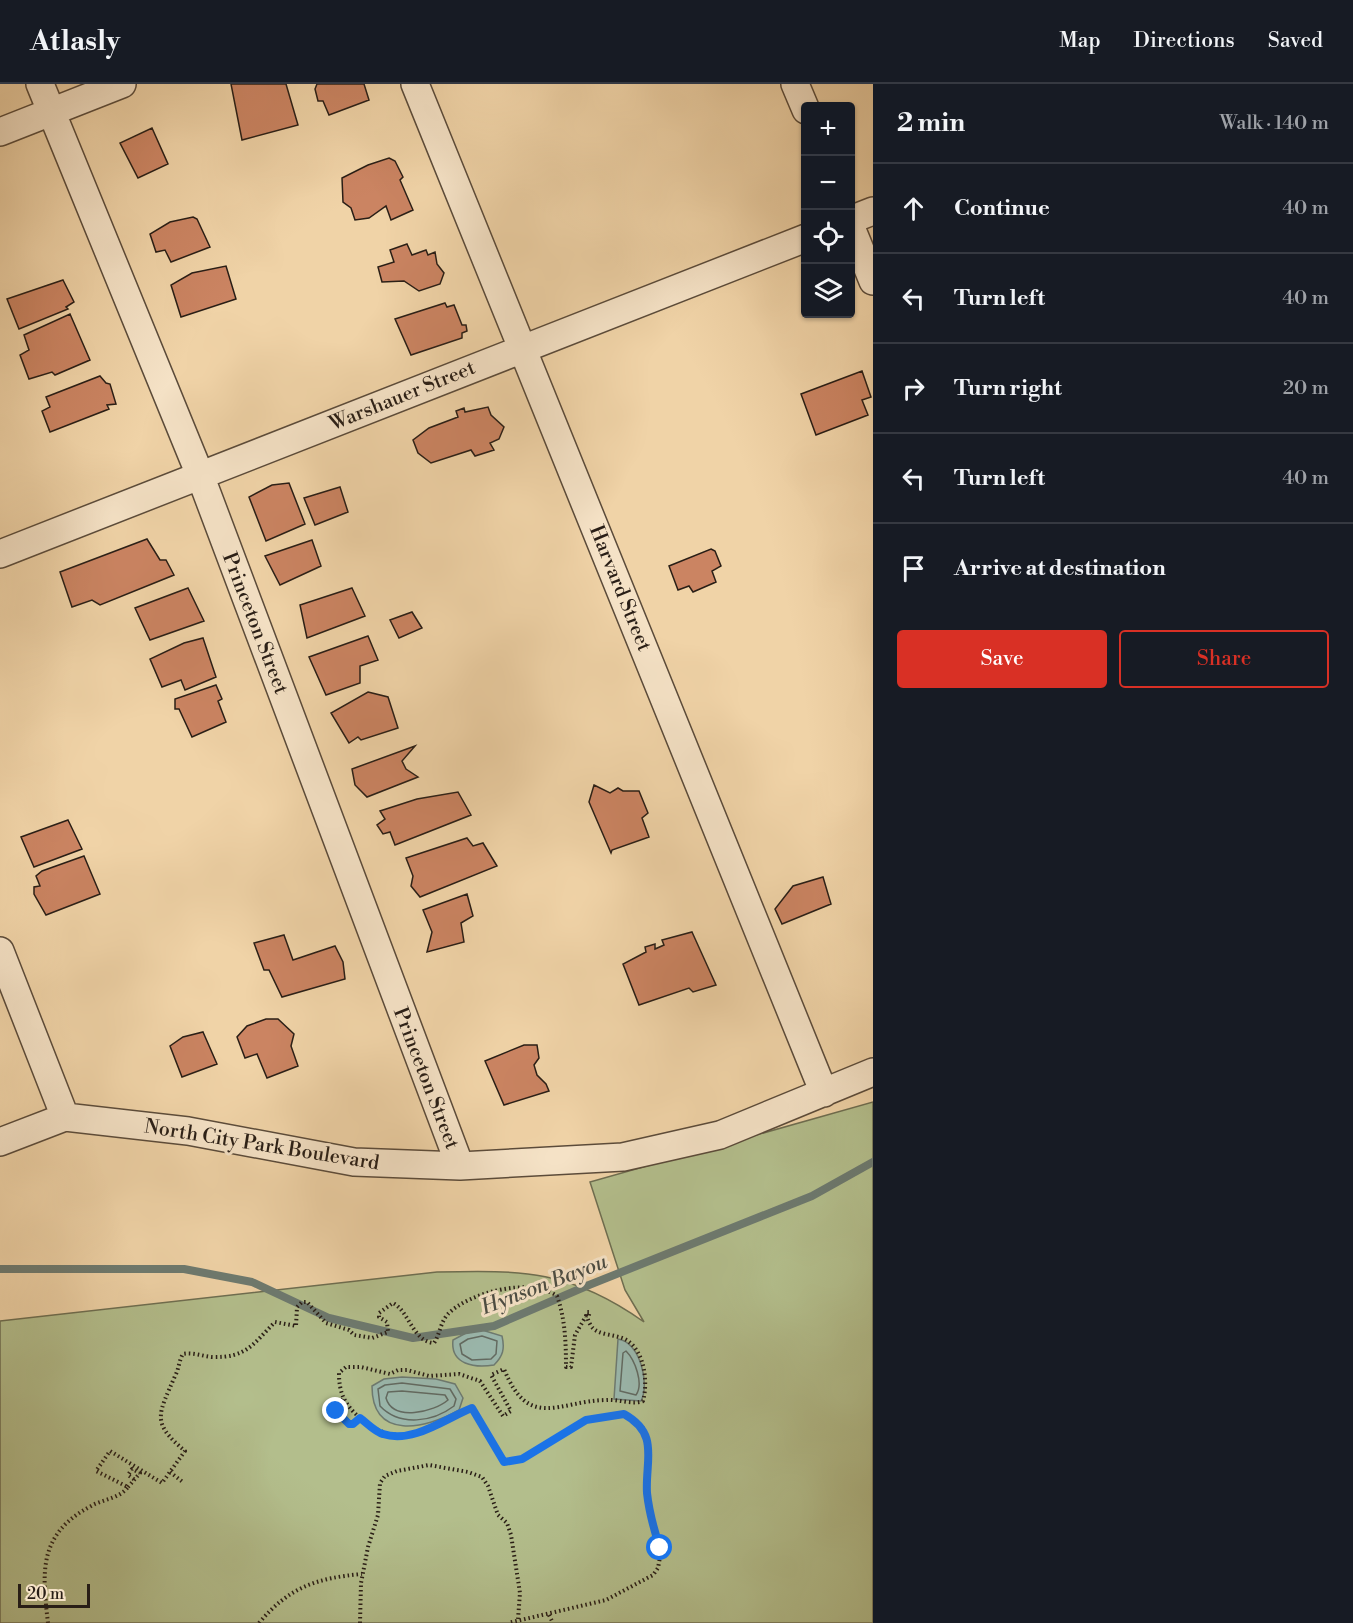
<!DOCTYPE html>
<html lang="en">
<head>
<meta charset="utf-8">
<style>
	body { margin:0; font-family:"Libre Bodoni",serif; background:#242831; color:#f1f3f6 }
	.controls { position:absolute; right:18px; top:18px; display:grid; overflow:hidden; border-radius:6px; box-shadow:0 2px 4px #0004 }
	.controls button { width:54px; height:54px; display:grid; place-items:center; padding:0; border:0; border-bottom:2px solid #363941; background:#171b24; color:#f1f3f6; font:30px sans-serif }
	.scale { position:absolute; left:18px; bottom:15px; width:72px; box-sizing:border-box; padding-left:6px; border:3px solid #291e16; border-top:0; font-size:16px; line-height:21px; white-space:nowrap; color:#291e16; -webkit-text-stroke:4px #f5e2c6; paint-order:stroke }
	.stop { position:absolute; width:18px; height:18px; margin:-14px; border:4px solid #1a73e8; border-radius:50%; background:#fff }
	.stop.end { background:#1a73e8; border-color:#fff; box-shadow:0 2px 6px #0008 }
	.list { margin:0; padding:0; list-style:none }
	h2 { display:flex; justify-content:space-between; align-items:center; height:78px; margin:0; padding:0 24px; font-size:26px }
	h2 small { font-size:20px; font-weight:400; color:#9ea1a6 }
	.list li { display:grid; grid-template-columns:39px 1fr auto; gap:18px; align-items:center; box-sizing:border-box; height:90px; padding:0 24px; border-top:2px solid #363941 }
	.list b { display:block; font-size:22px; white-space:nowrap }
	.list em { font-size:20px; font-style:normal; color:#9ea1a6 }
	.actions { display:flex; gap:12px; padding:18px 24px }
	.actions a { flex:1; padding:14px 0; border:2px solid #d93025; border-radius:6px; text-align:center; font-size:21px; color:#d93025 }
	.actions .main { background:#d93025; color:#fff }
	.icon { flex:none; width:33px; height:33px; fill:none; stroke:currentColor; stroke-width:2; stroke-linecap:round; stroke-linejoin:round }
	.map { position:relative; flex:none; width:873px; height:1539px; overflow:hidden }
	header { display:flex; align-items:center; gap:36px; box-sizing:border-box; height:84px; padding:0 30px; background:#171b24; border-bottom:2px solid #363941 }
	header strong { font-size:28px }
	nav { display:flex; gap:33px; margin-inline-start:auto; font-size:21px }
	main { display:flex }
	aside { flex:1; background:#171b24 }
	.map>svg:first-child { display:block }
	.green { fill:#b3be8c; stroke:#6e6e51; stroke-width:1.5 }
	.water { fill:#9ab7ac; stroke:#6d7a70; stroke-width:1.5 }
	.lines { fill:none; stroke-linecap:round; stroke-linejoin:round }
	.shore { stroke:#626a61; stroke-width:1.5 }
	.stream { stroke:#6d7a70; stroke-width:8 }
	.building { fill:#cb8462; stroke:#291e16; stroke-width:1.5 }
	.minor-casing { stroke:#5b4b3a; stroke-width:30 }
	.path { stroke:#291e16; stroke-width:4; stroke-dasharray:1.5 3; stroke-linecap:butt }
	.minor { stroke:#f5e2c6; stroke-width:27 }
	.route { stroke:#1a73e8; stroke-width:8 }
	.labels { text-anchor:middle; stroke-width:6; stroke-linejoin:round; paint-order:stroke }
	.street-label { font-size:20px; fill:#291e16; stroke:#f5e2c6 }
	.water-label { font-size:21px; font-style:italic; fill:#4b4c43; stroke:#f5e2c6 }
</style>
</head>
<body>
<header>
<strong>Atlasly</strong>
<nav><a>Map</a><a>Directions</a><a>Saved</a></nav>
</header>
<main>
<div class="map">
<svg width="873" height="1539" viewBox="0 0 873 1539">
	<rect width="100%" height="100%" fill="#f0d3a7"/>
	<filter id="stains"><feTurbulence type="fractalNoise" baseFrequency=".00333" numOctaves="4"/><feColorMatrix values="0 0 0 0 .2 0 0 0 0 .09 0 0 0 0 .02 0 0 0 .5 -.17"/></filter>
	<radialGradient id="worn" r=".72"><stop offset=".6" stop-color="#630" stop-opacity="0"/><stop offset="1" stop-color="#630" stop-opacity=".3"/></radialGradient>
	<path class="green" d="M873,1018V1539H0V1237L437,1188C523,1186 571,1186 644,1238L625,1206L590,1098Z"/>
	<path class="water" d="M482,1246L502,1252C505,1265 503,1272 494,1281C475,1284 450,1281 453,1256L466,1249Z
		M618,1255C640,1258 650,1300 641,1317L614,1315Z
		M402,1293L436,1295L455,1300L463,1314L459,1326C426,1345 372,1357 372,1302L384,1295Z"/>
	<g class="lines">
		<path class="shore" d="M482,1252L497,1257L496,1270L491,1275L472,1276L462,1270L460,1260L468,1255Z
			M626,1267C635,1276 644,1300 636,1311L620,1307L623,1269Z
			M402,1299L450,1305L456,1315L454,1322C433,1338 400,1343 380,1322L378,1305L385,1301Z
			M402,1307L445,1311L448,1316C434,1328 393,1338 386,1314L388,1308Z"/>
		<path class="stream" d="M0,1185H184L252,1198L329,1234L413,1254L494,1242L589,1201L812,1112L873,1078"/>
	</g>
	<path class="building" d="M231,0H286L298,41L242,56Z
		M317,0H364L369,16L329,31L323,17H318L315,5Z
		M152,44L168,80L138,94L120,59Z
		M389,74L395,77L403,93L400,96L413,126L391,136L386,122L369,134L355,136L351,124L343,118L342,94L368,81Z
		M193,133L197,135L210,163L171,178L165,166L156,168L150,150L170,138Z
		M407,160L412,171L426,166L428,171L435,168L437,180L444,189L440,200L419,207L404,197L382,198L378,183L394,178L390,166Z
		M226,182L236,215L181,233L171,201L192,189Z
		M63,196L74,218L66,223L68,225L19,245L7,215Z
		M445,219L447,223L454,221L462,241H466L467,247L462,249V254L411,271L395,235Z
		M70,230L90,276L55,291L52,288L29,295L20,271L29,266L24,251Z
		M862,287L871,313L862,316L868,331L816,351L801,310Z
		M100,292L106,299L110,300L116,320L107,321L109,325L50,348L42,327L50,323L46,313Z
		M488,323L491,331L504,343L499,355L490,359L494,366L475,372L471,366L431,379L418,369L413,356L429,344L458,333L456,327L464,324L465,328Z
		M289,399L305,440L266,457L249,413L272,401Z
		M340,403L348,428L315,441L304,414Z
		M147,455L160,476H166L174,491L100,521L92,516L72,523L60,488Z
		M312,456L321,482L280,501L265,472Z
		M711,465L715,467L721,482L712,487L716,498L693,508L689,502L678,506L669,482Z
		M188,504L204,537L150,556L135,524Z
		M352,504L365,532L307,554L300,521Z
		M412,528L422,544L399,554L390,536Z
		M368,552L378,576L360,582V599L326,611L309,573Z
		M203,554L216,593L185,606L181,596L162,603L150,575L184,559Z
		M216,601L222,615L218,617L226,638L192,653L179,625H175V615Z
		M368,608L388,613L398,644L361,656L358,653L349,659L331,629Z
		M415,662L402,677L406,685L418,693L367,713L355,701L352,685Z
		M594,701L610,709L618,704L623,707H639L648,729L642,734L649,753L612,766L611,769L589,718Z
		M458,708L471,731L395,761L390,748L383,750L377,741L385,735L380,727L417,715Z
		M68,736L82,765L34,783L21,753Z
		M467,754L473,762L483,759L497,782L420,813L411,802L413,792L406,774Z
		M84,772L100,810L46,831L34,810V803L40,802L36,792L42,787Z
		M823,793L831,820L782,840L775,825L793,802Z
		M467,810L473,832L461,839L464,858L427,868L432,848L423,826Z
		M692,848L716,901L693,908L689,904L639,921L623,880L646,868L645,863L655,860V865L664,861L662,856Z
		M284,851L293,876L335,862L343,878L345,895L282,913L269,886H264L254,859Z
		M266,935H278L294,950L291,962L298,982L267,994L257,970L245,974L237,953L247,942Z
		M203,948L217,980L182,993L170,962L183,953Z
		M524,961H537L539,974L534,981L537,991L546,1000L549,1007L504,1021L485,977Z"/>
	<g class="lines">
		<g class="minor-casing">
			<path id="minor" d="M40,0L200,391L460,1082
				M415,0L824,1009
				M795,0L806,26
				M0,48L122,0
				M850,136L873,127
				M850,141L873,197
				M0,470L806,154
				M0,867L65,1033
				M0,1058L65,1033L188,1047L354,1078L460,1082L623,1073L720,1051L873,988"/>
		</g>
		<path class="path" d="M586,1232L587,1228H590L588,1233
			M343,1315L336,1327L349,1340H353L360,1334
			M170,1388L184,1399
			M128,1403L140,1389L132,1385L128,1391L135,1396
			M549,1531L553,1539
			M48,1539C42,1488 38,1450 91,1422C103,1415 119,1415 128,1403L96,1387L110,1367L162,1399L185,1367C150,1338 159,1330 175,1292C179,1285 179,1276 183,1270C192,1268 202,1272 212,1273C247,1274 253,1260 275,1238L296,1242L297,1223L302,1218H307L326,1239L349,1246L354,1251L372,1254L388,1248L387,1238L379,1233V1229L393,1219C409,1227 413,1258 434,1259C440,1250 440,1239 448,1230C469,1208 531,1193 557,1212C565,1234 566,1258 566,1283H571L575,1251L586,1232C588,1234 588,1237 590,1240C596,1253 617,1249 628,1257C645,1269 648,1299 643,1317C632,1321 618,1315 606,1316C558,1317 529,1347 504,1285L491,1291L511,1327L503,1332L480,1297L459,1290L429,1292L407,1286H398L390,1290L361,1283H346L339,1289C339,1308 344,1320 359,1333C401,1370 429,1341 472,1324L504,1379L522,1375L586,1336L624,1330L642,1342L649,1361L647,1408L660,1473L658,1484L653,1491L606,1516L508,1539
			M259,1539C289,1503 317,1494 362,1490
			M360,1539L361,1499L368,1463L378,1431L380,1399L385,1392L397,1387L429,1381L468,1388L482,1393L488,1402L498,1431L507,1439L511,1451L520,1509L518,1535"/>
		<use href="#minor" class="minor"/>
	</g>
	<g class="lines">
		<path class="route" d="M336,1327L349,1340H353L360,1334C367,1339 375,1348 383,1350C413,1360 446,1334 472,1324L504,1378L522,1375L586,1336L624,1330C660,1350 645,1376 647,1409C649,1427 654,1446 660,1464"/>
	</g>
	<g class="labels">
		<g class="street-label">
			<text transform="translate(402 311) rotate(-22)" y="7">Warshauer Street</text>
			<text transform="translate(621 504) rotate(68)" y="7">Harvard Street</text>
			<text transform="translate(256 539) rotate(69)" y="7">Princeton Street</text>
			<text transform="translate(427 994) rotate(69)" y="7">Princeton Street</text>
			<text transform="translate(262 1060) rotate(9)" y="7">North City Park Boulevard</text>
		</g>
		<g class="water-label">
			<text transform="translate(544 1200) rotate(-21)" y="7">Hynson Bayou</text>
		</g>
	</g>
	<rect width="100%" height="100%" filter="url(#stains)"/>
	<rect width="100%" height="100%" fill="url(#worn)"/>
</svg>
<div class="controls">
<button>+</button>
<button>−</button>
<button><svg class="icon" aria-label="locate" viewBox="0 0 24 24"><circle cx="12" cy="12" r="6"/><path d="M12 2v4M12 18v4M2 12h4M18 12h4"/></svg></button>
<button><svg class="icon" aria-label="layers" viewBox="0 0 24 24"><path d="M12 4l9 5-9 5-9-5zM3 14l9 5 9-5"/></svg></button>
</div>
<div class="scale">20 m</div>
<div class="stop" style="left:660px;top:1464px"></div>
<div class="stop end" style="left:336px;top:1327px"></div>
</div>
<aside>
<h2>2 min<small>Walk · 140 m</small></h2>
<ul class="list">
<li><svg class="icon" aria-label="ahead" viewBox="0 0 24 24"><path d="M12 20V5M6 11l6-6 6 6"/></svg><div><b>Continue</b></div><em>40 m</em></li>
<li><svg class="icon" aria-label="left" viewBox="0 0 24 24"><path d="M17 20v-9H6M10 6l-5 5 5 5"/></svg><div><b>Turn left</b></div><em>40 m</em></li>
<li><svg class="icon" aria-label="right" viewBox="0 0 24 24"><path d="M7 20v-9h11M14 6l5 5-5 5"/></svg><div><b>Turn right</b></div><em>20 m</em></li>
<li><svg class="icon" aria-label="left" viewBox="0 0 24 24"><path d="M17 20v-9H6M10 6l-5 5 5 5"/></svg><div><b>Turn left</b></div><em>40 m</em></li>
<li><svg class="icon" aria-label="arrive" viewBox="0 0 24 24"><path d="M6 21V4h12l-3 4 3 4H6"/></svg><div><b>Arrive at destination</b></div></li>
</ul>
<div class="actions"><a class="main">Save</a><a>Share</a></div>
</aside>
</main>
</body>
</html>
